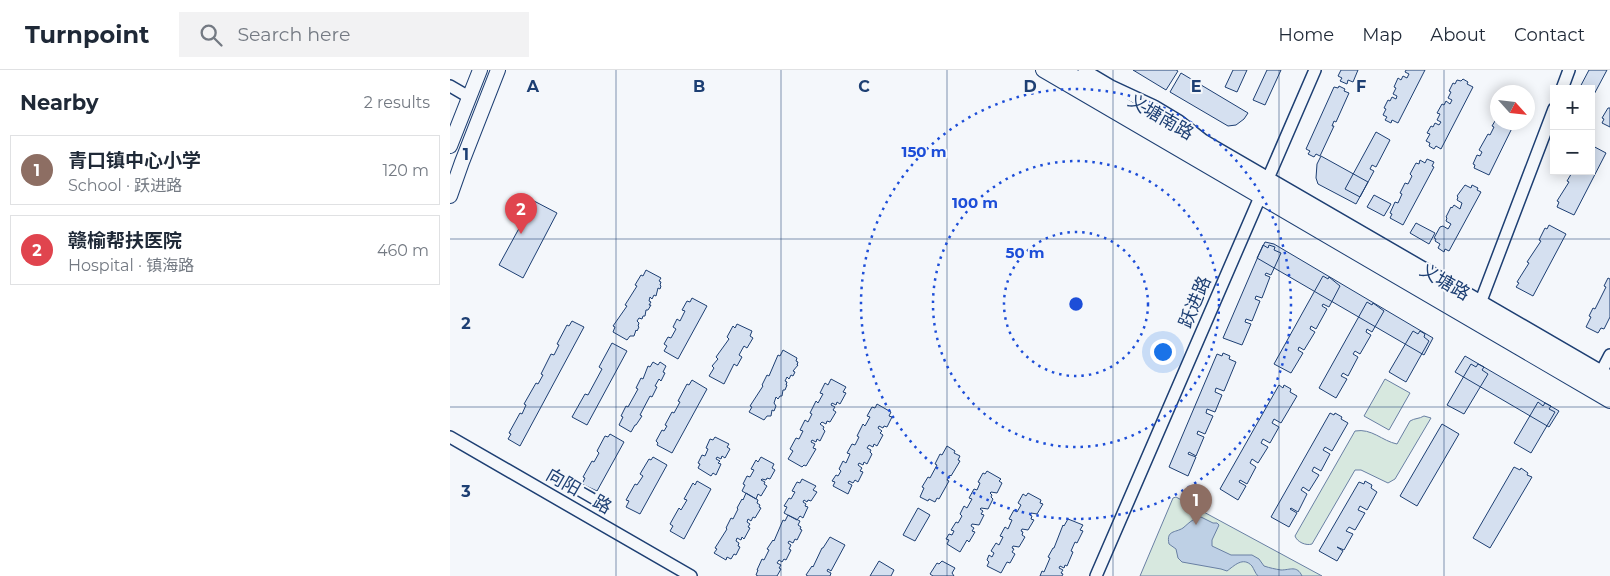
<!DOCTYPE html>
<html lang="en">
<head>
<meta charset="utf-8">
<style>
	body { margin:0; font-family:Montserrat,"Noto Sans SC",sans-serif; background:#f2f2f3; color:#1f2937 }
	.controls { position:absolute; right:15px; top:15px; display:grid; overflow:hidden; border-radius:0px; box-shadow:0 2px 12px #0003 }
	.controls button { width:45px; height:45px; display:grid; place-items:center; padding:0; border:0; border-bottom:1px solid #e0e1e3; background:#fff; color:#1f2937; font:25px sans-serif }
	.compass { position:absolute; left:1040px; top:15px; width:45px; height:45px; border-radius:50%; background:#fff; box-shadow:0 2px 12px #0003; rotate:117deg }
	.you { position:absolute; left:712px; top:281px; width:18px; height:18px; margin:-12px; border:4px solid #fff; border-radius:50%; background:#1a73e8; box-shadow:0 0 0 8px #1a73e833 }
	.badge { display:grid; place-items:center; width:32px; height:32px; border-radius:50%; background:#7c3aed; color:#fff; font-size:16px; font-weight:700 }
	.pin { position:absolute; translate:-50% -41px; filter:drop-shadow(0 1px 2px #0008) }
	.pin::after { content:''; position:absolute; top:26px; width:18px; height:15px; background:inherit; clip-path:polygon(0 0,100% 0,50% 100%) }
	.list { margin:0; padding:0; list-style:none }
	h2 { display:flex; justify-content:space-between; align-items:center; height:65px; margin:0; padding:0 20px; font-size:21px }
	h2 small { font-size:16px; font-weight:400; color:#747a83 }
	.list li { display:grid; grid-template-columns:32px 1fr auto; gap:15px; align-items:center; box-sizing:border-box; height:70px; margin:0 10px 10px; padding:0 10px; border:1px solid #e0e1e3; border-radius:0px }
	.list b { display:block; font-size:19px; white-space:nowrap }
	.list p { margin:0; font-size:16px; white-space:nowrap; color:#747a83 }
	.list em { font-size:16px; font-style:normal; color:#747a83 }
	.icon { flex:none; width:28px; height:28px; fill:none; stroke:currentColor; stroke-width:2; stroke-linecap:round; stroke-linejoin:round }
	.map { position:relative; flex:none; width:1160px; height:506px; overflow:hidden }
	header { display:flex; align-items:center; gap:30px; box-sizing:border-box; height:70px; padding:0 25px; background:#fff; border-bottom:1px solid #e0e1e3 }
	header strong { font-size:24px }
	nav { display:flex; gap:28px; margin-inline-start:auto; font-size:18px }
	.search { width:350px; height:45px; background:#f2f2f3; display:flex; align-items:center; gap:12px; box-sizing:border-box; padding:0 18px; border-radius:0px; color:#747a83; font-size:19px }
	main { display:flex }
	aside { flex:1; background:#fff }
	.map>svg:first-child { display:block }
	.green { fill:#d7e8df; stroke:#687fa3 }
	.water { fill:#bed0e5; stroke:#687fa3 }
	.building { fill:#d5e0f0; stroke:#1d3f73 }
	.lines { fill:none; stroke-linecap:round; stroke-linejoin:round }
	.minor-casing { stroke:#1d3f73; stroke-width:14 }
	.major-casing { stroke:#1d3f73; stroke-width:16 }
	.minor { stroke:#f4f7fb; stroke-width:11 }
	.major { stroke:#f4f7fb; stroke-width:14 }
	.grid { fill:none; stroke:#1d3f73; stroke-width:1; stroke-opacity:0.55 }
	.ring { fill:none; stroke:#1d4ed8; stroke-width:2.5; stroke-dasharray:2.5 5 }
	.labels { text-anchor:middle; stroke-width:4; stroke-linejoin:round; paint-order:stroke }
	.street-label { font-size:18px; fill:#1d3f73; stroke:#f4f7fb }
	.grid-label { font-size:16px; text-anchor:middle; font-weight:bold; fill:#1d3f73; stroke:#f4f7fb; stroke-width:4; stroke-linejoin:round; paint-order:stroke }
	.centre { fill:#1d4ed8; stroke:#f4f7fb; stroke-width:2.5 }
	.ring-label { font-size:15px; text-anchor:middle; font-weight:bold; fill:#1d4ed8; stroke:#f4f7fb; stroke-width:4; stroke-linejoin:round; paint-order:stroke }
</style>
</head>
<body>
<header>
<strong>Turnpoint</strong>
<div class="search"><svg class="icon" aria-label="search" viewBox="0 0 24 24"><circle cx="10" cy="10" r="6"/><path d="M15 15l6 6"/></svg>Search here</div>
<nav><a>Home</a><a>Map</a><a>About</a><a>Contact</a></nav>
</header>
<main>
<aside>
<h2>Nearby<small>2 results</small></h2>
<ul class="list">
<li><span class="badge" style="background:#8d6e63">1</span><div><b>青口镇中心小学</b><p>School · 跃进路</p></div><em>120 m</em></li>
<li><span class="badge" style="background:#e0444e">2</span><div><b>赣榆帮扶医院</b><p>Hospital · 镇海路</p></div><em>460 m</em></li>
</ul>
</aside>
<div class="map">
<svg width="1160" height="506" viewBox="0 0 1160 506">
	<rect width="100%" height="100%" fill="#f4f7fb"/>
	<path class="green" d="M935,309L960,323L939,360L914,346Z
		M974,346L981,348L945,409L938,413L911,400H905L862,474C856,476 847,472 845,466L905,361C922,358 932,371 947,374L960,351C965,348 969,349 974,346Z
		M726,427L872,506H690L723,428Z"/>
	<path class="water" d="M751,447L763,453H767L769,455L762,470V476L781,485H802L809,489L814,496C820,498 825,499 831,500C840,500 847,495 852,506H808C805,503 804,499 802,496C793,486 784,496 777,501L771,499L732,492L728,488L726,479L719,474C716,460 725,463 733,458C739,453 742,449 751,447Z"/>
	<path class="building" d="M683,0H726L728,1L716,20Z
		M783,0H797L787,22L775,17Z
		M817,0H831L815,35L803,30Z
		M891,0H908L903,12L898,10L897,14L890,11L892,8L888,6Z
		M956,0H975L948,53L942,50L941,53L935,50L937,47L933,45L936,39L934,38L938,30L940,31L942,27L946,29L947,26L943,24L946,18L944,17L948,8L951,10L953,6L957,8L959,4L955,2Z
		M1139,0H1157L1141,30V19H1129Z
		M731,3L798,43L794,49L786,55L778,56L720,22Z
		M1013,9L1018,12L1017,14L1023,17L991,79L986,76L984,79L979,76L980,73L976,71L980,64L977,63L981,56L983,57L985,53L989,55L991,52L987,50L990,44L987,43L992,34L994,35L996,31L1000,34L1002,30L998,28L1001,22L999,21L1003,13L1005,14L1007,10L1011,11Z
		M889,16L895,19L894,21L899,23L886,52L884,51L882,56H884L870,86L866,84L864,87L858,84L860,81L856,79L884,17L888,18Z
		M1158,38H1160V57L1152,53L1154,49L1152,48Z
		M1048,46V52H1065L1039,105L1024,98L1025,95L1023,94L1027,85L1030,86L1032,82L1029,80L1038,64L1040,65L1044,57L1042,56Z
		M926,62L940,70L926,97L922,95L920,99L924,101L910,127L895,119Z
		M1141,75L1156,83L1124,145L1107,137L1109,132L1107,131L1119,112L1117,111L1123,101H1141Z
		M871,86L918,112L906,134L868,114L866,108L867,94Z
		M977,89L984,92L982,96L984,97L953,155L940,148L942,144L940,143L945,132L948,133L952,124L950,123L955,113L958,114L962,106L960,104L966,93L969,94L970,90L975,93Z
		M1015,115L1021,118L1022,115L1028,118L1027,120L1031,122L999,181L995,179L994,182L988,178L990,174L985,171L986,169L984,168L990,157L993,156L998,159L1001,154L996,151L997,148L996,147L1001,137L1002,138L1004,135L1010,139L1012,133L1007,130L1008,127L1007,126Z
		M924,125L941,134L934,146L917,137Z
		M84,131L107,143L73,208L49,195Z
		M966,153L985,163L979,174L960,163Z
		M1099,155L1116,164L1083,226L1066,217L1069,213L1067,212L1079,193L1077,192L1091,171L1089,170L1095,158L1097,159Z
		M815,172L824,174L983,268L974,285L807,188Z
		M813,175L818,178L819,175L825,177L824,180L831,183L821,205L816,203L815,205L820,207L812,228L806,226L805,229L810,231L802,251L796,249L795,252L801,254L792,275L773,268Z
		M196,200L211,208L209,211L211,212L210,215L211,216L210,219L208,218L206,226L204,225L202,229L200,227L199,231L201,232L199,235H201L198,240H196L195,246H193L192,249L189,248L187,251L189,253L188,256L189,257L187,261L186,260L184,266H180L177,270L163,262L165,257L163,256L177,236L175,235L187,216L185,215L191,205L193,206Z
		M873,206L878,209L879,207L890,216L879,237L873,234L872,236L877,239L866,259L861,256L860,259L865,262L854,280L849,277L848,280L853,283L841,303L824,294Z
		M1158,208L1160,209V247L1154,259L1151,258L1148,263L1136,257L1141,247L1139,246L1143,238L1145,239L1156,217L1154,216Z
		M242,228L257,236L228,289L214,281L217,276L214,274L218,267L221,268L226,259L223,257L227,249L230,251L235,241L232,240L237,231L240,232Z
		M917,232L922,235L923,233L934,241L922,262L917,259L916,262L921,265L910,284L905,281L903,284L908,287L898,306L893,303L891,306L897,309L886,328L869,318Z
		M122,251L134,257L70,376L58,369L61,364L59,363L70,343L72,344L76,335L74,334L86,313L88,314L93,305L91,304L101,284L104,285L109,275L107,274L117,255L119,256Z
		M287,254L302,261L300,266L303,268L297,278L294,276L289,285L292,287L287,296L284,294L274,314L259,306L264,298L262,296L268,289L266,287L279,269L277,267L283,256L285,258Z
		M963,261L968,264L970,261L975,264L974,267L979,271L956,312L939,302Z
		M162,273L177,281L137,355L122,347L135,324L138,325L152,299L149,297Z
		M333,280L347,288L346,291L348,292L347,295H348L343,301L345,302L343,306L341,305L339,309L337,307L335,311L337,312L336,315H337L335,320H333L332,326H330L328,329L326,327L324,333L326,336L324,341L322,340L321,346H317L314,350L299,342L302,337L300,336L313,316L312,315L317,305L319,306L328,285L330,286Z
		M773,283L780,286L779,289L786,292L774,321L766,318L765,322L772,325L765,342L757,339L756,343L763,346L755,364L748,361L747,364L754,367L746,386L739,382L738,384L746,387L738,406L719,397L767,284L772,286Z
		M1015,286L1109,341L1099,357L1005,302Z
		M203,292L208,295L210,292L216,296L213,302L215,303L211,311L209,309L205,316L207,317L202,327L200,326L190,345L192,346L186,355H185L181,362L169,355L173,347L171,346L176,336L178,337L188,319L186,318L191,308L193,309L198,296L200,297Z
		M1021,294L1026,297L1028,294L1034,297L1032,300L1038,304L1014,344L997,335Z
		M381,309L396,317L393,322L396,323L390,334L387,332L386,335L382,333L381,335L385,337L383,340L386,342L380,352L377,351L376,354L372,352L370,354L374,357L373,359L375,361L370,371L367,369L366,372L362,370L361,372L365,374L363,378L366,379L356,396L354,395L352,397L338,389L343,381L340,379L346,368L349,369L353,361L350,360L355,350L358,352L362,344L360,343L366,331L368,333L373,324L370,323L375,313L378,315Z
		M242,310L257,319L222,383L207,375L208,373L206,371L212,360L214,361L217,356L215,355L222,342L224,343L230,332L228,331L237,314L239,315Z
		M829,315L833,318L834,315L841,319L840,322L847,326L831,353L824,349L822,353L829,357L820,373L813,369L811,373L818,377L808,393L802,389L800,393L806,397L797,414L790,410L789,412L796,416L788,430L770,419Z
		M1088,332L1093,336L1095,333L1101,336L1099,339L1105,342L1081,383L1064,373Z
		M427,334L441,342L439,346L442,347L437,357L434,356L433,358L429,356L428,358L432,361L430,363L433,365L427,376L424,374L423,377L419,375L417,378L421,380L420,382L422,384L417,394L414,392L413,395L409,393L408,395L412,398L410,401L413,402L408,412L405,410L403,413L399,411L398,413L402,415L398,424L383,416L385,412L382,411L386,405L388,406L391,401L389,399L393,391L396,393L400,384L397,383L402,374L405,375L409,367L407,366L413,354L415,356L420,347L417,346L422,337L425,338Z
		M880,343L884,345L885,343L892,347L891,349L898,353L882,381L875,377L873,380L880,384L871,401L864,397L862,401L869,405L859,421L853,417L851,420L857,424L848,442L841,438L840,439L847,443L839,457L821,447Z
		M992,354L1009,364L967,436L950,426Z
		M160,364L174,372L147,421L132,414L135,408L133,407L142,391L144,392L149,383L147,381L155,366L158,367Z
		M265,367L279,374L277,377L280,379L275,388L272,386L271,389L267,387L266,389L270,391L268,393L271,394L266,405L263,403L261,406L248,398L250,394L248,393L252,385L255,386L258,379L256,378L260,369L263,370Z
		M497,376L505,381L504,383L510,386L508,390L510,391L501,406L500,405L497,410L499,411L489,429L487,428L485,432L479,429L478,431L470,427L474,418L472,417L478,407L480,408L487,395L485,394L490,384L492,385Z
		M203,387L217,395L190,444L176,437L179,431L176,430L185,414L187,415L193,406L190,404L199,389L201,390Z
		M311,387L324,394L322,398L325,400L320,409L317,408L316,410L312,409L311,410L315,412L314,414L317,416L311,426L308,424L306,429L292,421L295,415L293,414L297,406L300,407L304,400L301,399L306,390L308,392Z
		M1064,397L1070,400L1071,398L1078,403L1077,405L1082,407L1040,478L1023,468Z
		M537,401L551,409L549,411L552,413L547,423L541,422L540,423L542,425L541,427L543,429L538,439L531,438L530,439L533,441L531,444L534,445L529,455L522,454L521,456L524,458L522,461L525,462L519,472L517,470L510,482L497,474L499,470L496,469L499,464L502,465L504,461L501,460L506,452L508,453L512,446L510,444L514,436L517,438L522,429L519,428L524,419L527,420L530,413L528,412L533,403L535,404Z
		M352,409L366,416L363,420L367,422L361,431L358,430L357,432L354,430L353,432L356,434L355,436L358,437L353,448L350,446L347,450L334,443L337,437L334,436L339,428L341,429L345,422L342,421L347,412L350,413Z
		M247,411L261,419L234,469L220,461L223,456L220,454L229,438L231,440L237,430L234,429L243,413L245,415Z
		M915,411L922,415L921,418L927,422L917,440L910,436L908,440L915,443L905,460L899,457L896,461L903,464L894,480L887,477L893,481L887,491L869,481L909,412L914,414Z
		M296,423L308,430L307,433L310,435L309,437L311,438L305,448L303,447L301,451L298,449L297,452L300,454L298,457L300,458L294,469L292,467L291,470L287,468L286,471L289,473L288,476L290,477L286,485L284,484L281,489L277,487L276,490L264,483L267,479L265,478L277,459L276,458L281,448L283,449L288,439L287,438L292,429L293,430Z
		M578,423L591,430L590,433L593,434L587,444L581,443L580,445L582,446L581,449L584,450L578,460L572,459L571,461L573,462L572,465L575,467L569,477L563,476L562,478L564,479L562,482L565,484L560,493L557,492L551,503L537,496L539,492L537,490L539,485L542,487L544,483L541,481L546,473L549,475L553,467L550,466L555,457L558,459L562,450L559,449L564,440L567,442L571,435L568,433L573,424L576,426Z
		M468,438L480,445L465,471L453,465Z
		M338,445L350,451L348,455L351,457L350,459L352,460L347,470L345,469L343,473L339,471L338,473L341,475L339,479L341,480L336,490L334,489L332,492L329,490L327,493L331,495L329,498L331,499L327,506H308L306,505L308,500H307L312,489L314,490L319,480L317,479L323,470L324,471L333,450L335,451Z
		M618,449L633,455L630,460L633,461L627,473L625,472L621,481L623,482L617,496L615,495L614,498L610,496L609,498L613,500L611,503L613,504L612,506H590L592,501L594,502L600,488L598,487L603,478H604L613,455L614,456Z
		M380,467L395,475L381,501L378,499L377,501L381,503L380,506H358L356,505L362,496L363,497L372,478H373Z
		M429,491L444,500L441,506H420Z
		M492,491L505,498L502,503L504,506H483L480,504L487,493L489,494Z"/>
	<g class="lines">
		<g class="minor-casing">
			<path id="minor" d="M634,0L661,16L704,36L729,51L753,70L1160,306
				M0,16L19,27
				M1112,19L1119,0
				M1029,236L1104,39
				M1148,308L1160,285
				M0,367L241,506
				M646,506L865,0"/>
		</g>
		<g class="major-casing">
			<path id="major" d="M593,0L1160,331
				M613,0L1160,318
				M0,76L30,0
				M0,126L12,92L48,0"/>
		</g>
		<use href="#minor" class="minor"/>
		<use href="#major" class="major"/>
	</g>
	<path class="grid" d="M166,0V506M331,0V506M497,0V506M663,0V506M829,0V506M994,0V506M0,169H1160M0,337H1160"/>
	<g class="ring">
		<circle cx="626" cy="234" r="72"/>
		<circle cx="626" cy="234" r="143"/>
		<circle cx="626" cy="234" r="215"/>
	</g>
	<g class="labels">
		<g class="street-label">
			<text transform="translate(711 47) rotate(30)" y="6">义塘南路</text>
			<text transform="translate(995 212) rotate(30)" y="6">义塘路</text>
			<text transform="translate(745 232) rotate(-67)" y="6">跃进路</text>
			<text transform="translate(129 421) rotate(30)" y="6">向阳二路</text>
		</g>
	</g>
	<g class="grid-label">
		<text x="83" y="22">A</text>
		<text x="249" y="22">B</text>
		<text x="414" y="22">C</text>
		<text x="580" y="22">D</text>
		<text x="746" y="22">E</text>
		<text x="911" y="22">F</text>
		<text x="16" y="90">1</text>
		<text x="16" y="259">2</text>
		<text x="16" y="427">3</text>
	</g>
	<circle cx="626" cy="234" r="8" class="centre"/>
	<g class="ring-label">
		<text x="474" y="87">150 m</text>
		<text x="525" y="138">100 m</text>
		<text x="575" y="188">50 m</text>
	</g>
</svg>
<div class="controls">
<button>+</button>
<button>−</button>
</div>
<svg class="compass" viewBox="-18 -18 36 36"><path d="M0-13l5 13h-10z" fill="#e53935"/><path d="M0 13l5-13h-10z" fill="#747a83"/></svg>
<div class="you"></div>
<div class="pin badge" style="left:746px;top:455px;background:#8d6e63">1</div>
<div class="pin badge" style="left:71px;top:164px;background:#e0444e">2</div>
</div>
</main>
</body>
</html>
